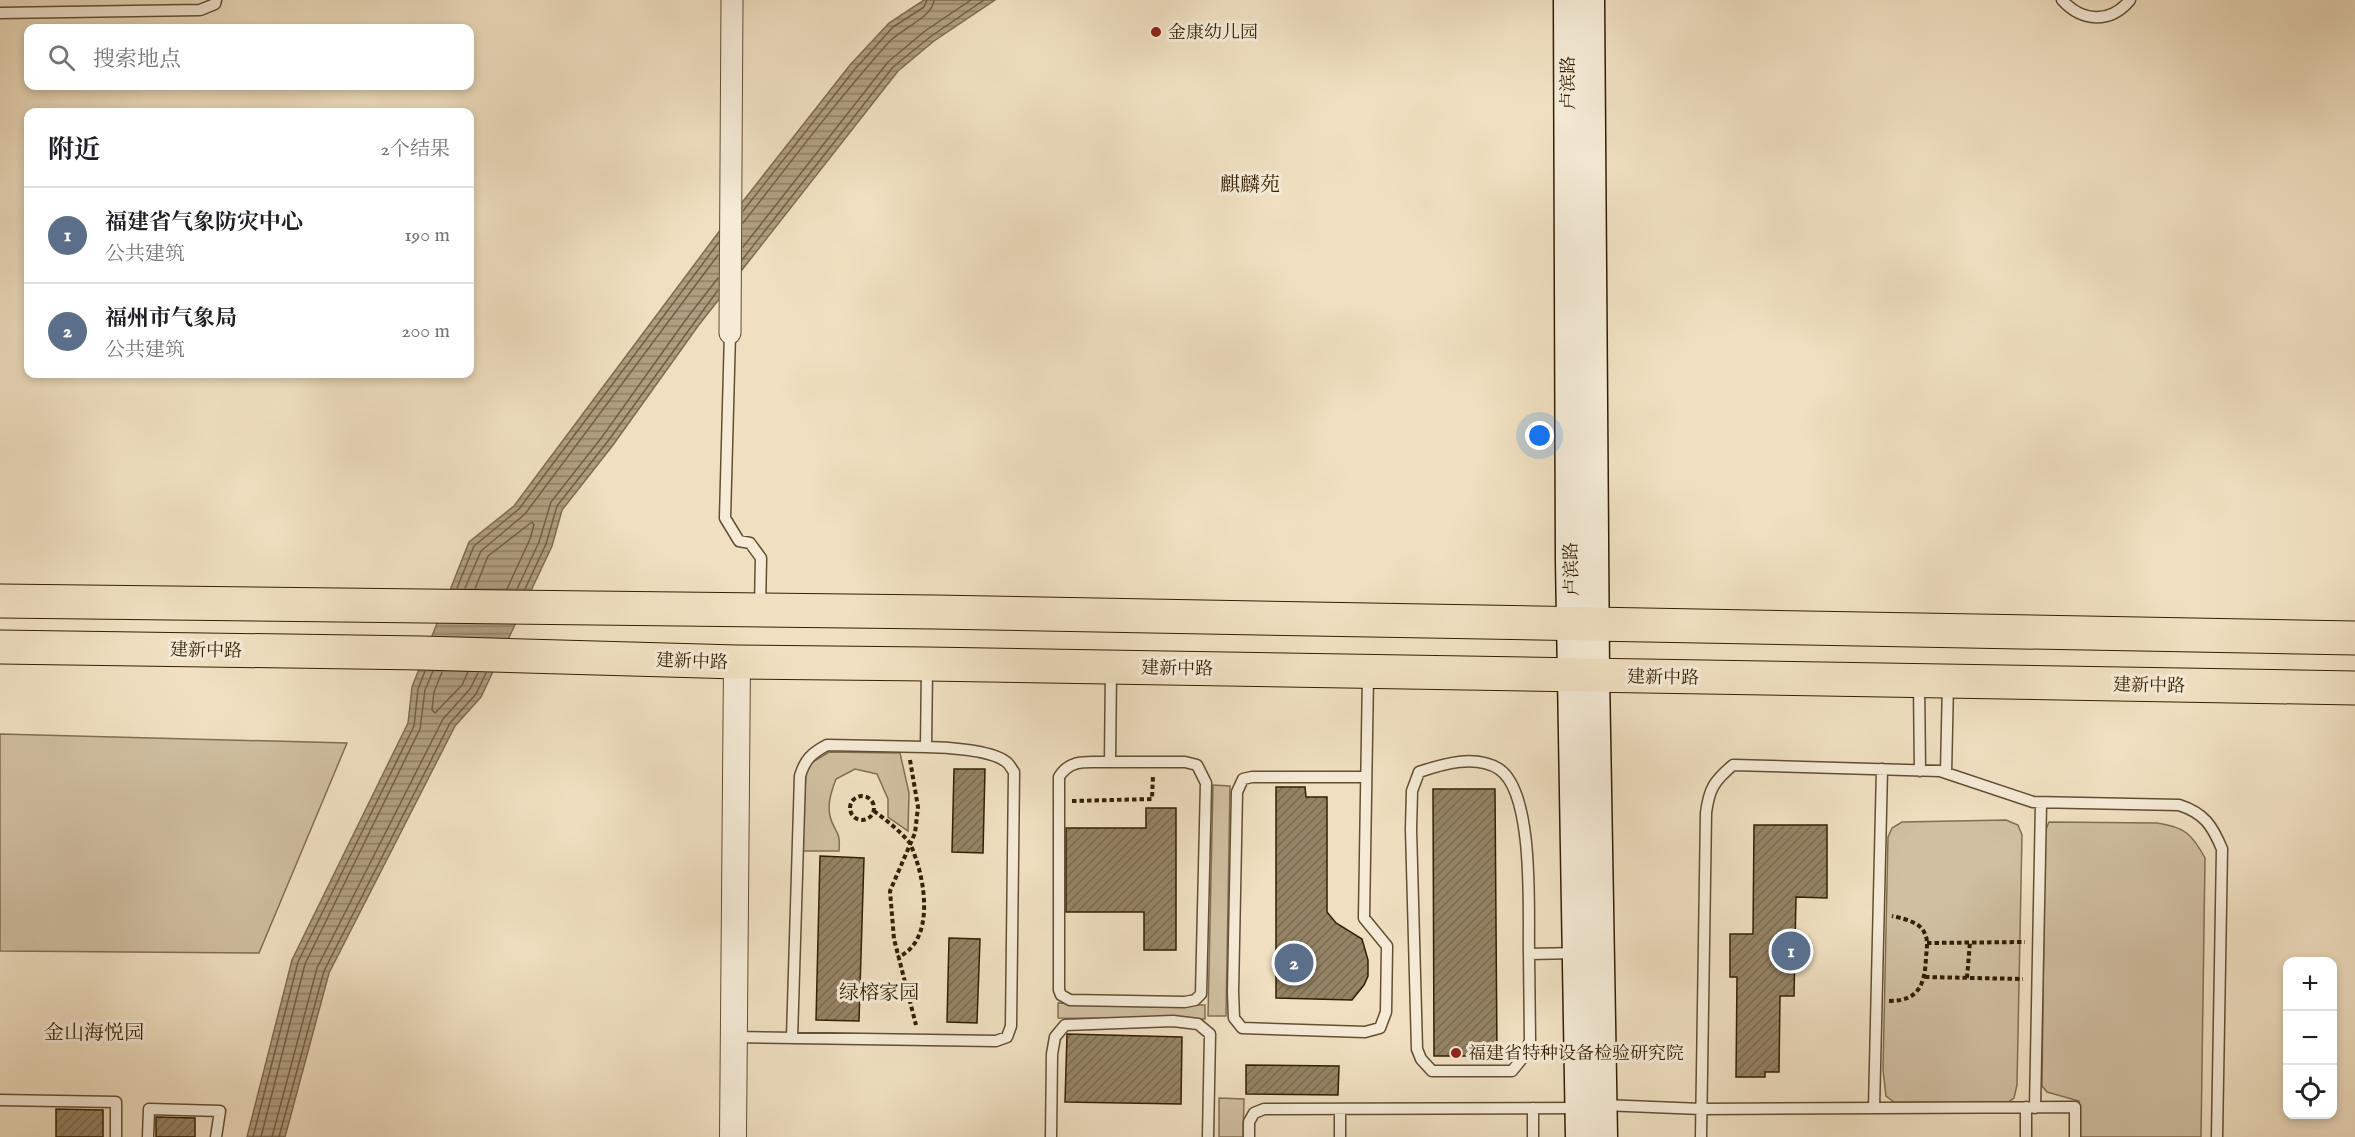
<!DOCTYPE html>
<html lang="zh">
<head>
<meta charset="utf-8">
<style>
	body { margin:0; font-family:"IM FELL English","Noto Serif SC",serif; background:#f2f2f2; color:#202124 }
	.controls { position:absolute; right:18px; bottom:18px; display:grid; overflow:hidden; border-radius:12px; box-shadow:0 3px 9px #0003 }
	.controls button { width:54px; height:54px; display:grid; place-items:center; padding:0; border:0; border-bottom:2px solid #e0e0e0; background:#fff; color:#202124; font:30px sans-serif }
	.you { position:absolute; left:1540px; top:436px; width:21px; height:21px; margin:-15px; border:4px solid #fff; border-radius:50%; background:#1a73e8; box-shadow:0 0 0 9px #1a73e833 }
	.badge { display:grid; place-items:center; width:39px; height:39px; border-radius:50%; background:#8f2418; color:#fff; font-size:20px; font-weight:700 }
	.pin { position:absolute; translate:-50% -50%; border:3px solid #fff; box-shadow:0 2px 6px #0006 }
	.list { margin:0; padding:0; list-style:none }
	h2 { display:flex; justify-content:space-between; align-items:center; height:78px; margin:0; padding:0 24px; font-size:26px }
	h2 small { font-size:20px; font-weight:400; color:#757577 }
	.list li { display:grid; grid-template-columns:39px 1fr auto; gap:18px; align-items:center; box-sizing:border-box; height:96px; padding:0 24px; border-top:2px solid #e0e0e0 }
	.list b { display:block; font-size:22px; white-space:nowrap }
	.list p { margin:0; font-size:20px; white-space:nowrap; color:#757577 }
	.list em { font-size:20px; font-style:normal; color:#757577 }
	.icon { flex:none; width:33px; height:33px; fill:none; stroke:currentColor; stroke-width:2; stroke-linecap:round; stroke-linejoin:round }
	.map { position:relative; flex:none; width:2355px; height:1137px; overflow:hidden }
	.search { position:absolute; background:#fff; box-shadow:0 3px 9px #0003; left:24px; top:24px; width:450px; height:66px; display:flex; align-items:center; gap:15px; box-sizing:border-box; padding:0 21px; border-radius:12px; color:#757577; font-size:22px }
	.panel { position:absolute; background:#fff; box-shadow:0 3px 9px #0003; left:24px; top:108px; width:450px; height:270px; border-radius:12px }
	.map>svg:first-child { display:block }
	.grass { fill:#d0bfa1; stroke:#826f52; stroke-width:1.5 }
	.water { fill:url(#water-rules); stroke:#7e6b4e; stroke-width:1.5 }
	.lines { fill:none; stroke-linecap:round; stroke-linejoin:round }
	.shore { stroke:#725e41; stroke-width:1.5 }
	.building { fill:url(#building-hatch); stroke:#331f02; stroke-width:1.5 }
	.service-casing { stroke:#624f32; stroke-width:13 }
	.minor-casing { stroke:#624f32; stroke-width:23 }
	.tertiary-casing { stroke:#624f32; stroke-width:28 }
	.secondary-casing { stroke:#331f02; stroke-width:31 }
	.primary-casing { stroke:#331f02; stroke-width:35 }
	.path { stroke:#331f02; stroke-width:4; stroke-dasharray:4.5 3; stroke-linecap:butt }
	.service { stroke:#f5ebd7; stroke-width:10 }
	.minor { stroke:#f5ebd7; stroke-width:21 }
	.tertiary { stroke:#f5ebd7; stroke-width:26 }
	.secondary { stroke:#f5ebd7; stroke-width:28 }
	.primary { stroke:#f0e0c1; stroke-width:33 }
	.poi-dot { fill:#8f2418; stroke:#f5ebd7; stroke-width:2 }
	.labels { text-anchor:middle; stroke-width:6; stroke-linejoin:round; paint-order:stroke }
	.poi-label { font-size:18px; fill:#331f02; stroke:#f5ebd7; text-anchor:start }
	.street-label { font-size:18px; fill:#331f02; stroke:#f5ebd7 }
	.neighbourhood-label { font-size:20px; fill:#331f02; stroke:#f5ebd7 }
</style>
</head>
<body>
<div class="map">
<svg width="2355" height="1137" viewBox="0 0 2355 1137">
	<defs>
		<pattern id="water-rules" width="6" height="5" patternUnits="userSpaceOnUse" patternTransform="scale(1.5)"><rect width="6" height="5" fill="#b09e80"/><path d="M0 2.5h6" fill="none" stroke="#908067"/></pattern>
		<pattern id="building-hatch" width="6" height="6" patternUnits="userSpaceOnUse" patternTransform="scale(1.5)"><rect width="6" height="6" fill="#958365"/><path d="M-1 1l2-2M0 6l6-6M5 7l2-2" fill="none" stroke="#7a6b51"/></pattern>
	</defs>
	<rect width="100%" height="100%" fill="#f0e0c1"/>
	<filter id="stains"><feTurbulence type="fractalNoise" baseFrequency=".00333" numOctaves="4"/><feColorMatrix values="0 0 0 0 .2 0 0 0 0 .09 0 0 0 0 .02 0 0 0 .5 -.17"/></filter>
	<radialGradient id="worn" r=".72"><stop offset=".6" stop-color="#630" stop-opacity="0"/><stop offset="1" stop-color="#630" stop-opacity=".3"/></radialGradient>
	<path class="grass" d="M0,734L347,743L259,953L0,951Z
		M829,752L900,753L909,793L908,831L888,817V799L877,774L855,769L836,779C832,790 827,803 830,816C834,833 841,829 839,851H802L806,772L808,765Z
		M1213,785L1230,786L1226,1016H1208Z
		M2006,820L2018,825L2022,835L2017,1085L2014,1098L2007,1103L1894,1102L1886,1096L1883,1070L1888,837L1892,828L1902,822Z
		M2049,822L2157,823C2185,827 2192,834 2205,858L2201,1137H2079V1101L2047,1092L2042,1086L2045,832Z
		M1058,1003L1205,1005V1019L1058,1018Z
		M1219,1098L1244,1099L1243,1137H1219Z"/>
	<path class="water" d="M924,0H995L934,41L898,71L698,326L613,445L562,510L552,546L481,697L455,726L329,973L285,1137H247L292,960L408,723L412,687L469,542L514,506L718,233L850,65L889,23Z"/>
	<g class="lines">
		<path class="shore" d="M743,211L855,69L893,27L924,7L927,0
			M743,223C791,162 837,100 889,42C901,29 933,17 934,0
			M743,247L888,62L925,31L971,0
			M742,260L893,67L930,37L984,0
			M457,588L474,546L519,509L719,242
			M465,588L481,551L525,514L718,255
			M475,589L488,556L532,522L534,525L530,539L507,589
			M517,589L539,542L551,502L602,437L687,318L718,278
			M525,589L546,544L557,506L608,441L718,290
			M442,672L434,692L432,710L435,713L462,685L468,672
			M253,1137L298,962L414,726L418,689L425,671
			M261,1137L305,964L420,729L425,690L433,671
			M272,1137L317,968L443,719L470,689L478,673
			M279,1137L324,971L450,723L476,694L486,673"/>
	</g>
	<path class="building" d="M954,769H985L983,853L952,852Z
		M1276,787H1305L1306,797H1327V912L1336,923L1362,939L1368,960V976L1364,985L1352,1000L1276,998Z
		M1433,789H1495L1497,1056H1434Z
		M1146,808H1176V950H1144V912H1066V828H1146Z
		M1754,825H1827V898L1796,897L1794,996H1780L1779,1072H1765V1077H1736L1737,977H1730V934H1753Z
		M820,856L864,858L859,1021L816,1020Z
		M949,938L980,939L977,1023L947,1022Z
		M1067,1034L1182,1037L1181,1104L1065,1102Z
		M1246,1065L1339,1066L1338,1095L1246,1094Z
		M56,1109L103,1110V1137H56Z
		M156,1117L195,1118V1137H156Z"/>
	<g class="lines">
		<g class="service-casing">
			<path id="service" d="M2062,0C2082,22 2110,24 2130,0
				M0,13L200,10L215,4L216,0
				M730,333L725,518L739,541L750,543L761,558L760,607
				M1919,684L1920,771
				M1110,762C1090,763 1071,757 1059,777V990L1061,995L1070,1000L1185,1002L1195,1000L1201,994L1206,783L1197,765L1185,762H1110L1111,670
				M1946,773L1948,683
				M1366,777H1252L1243,779L1237,792L1233,992L1234,1018L1242,1028L1365,1032L1380,1028L1386,1012L1387,946L1364,918L1368,675
				M1529,954L1530,1040L1525,1055L1512,1071H1432L1421,1059L1417,1049L1411,829L1412,791L1419,772C1443,764 1475,754 1499,769C1535,793 1528,913 1529,954L1577,953
				M734,1037L996,1041L1007,1037L1011,1026L1014,772C1011,768 1009,763 1005,761C990,750 945,747 926,747L927,668
				M792,1038L800,776C805,759 812,753 827,745L926,747
				M0,1100L116,1102V1137
				M1603,1105L1701,1109L2075,1107V1137
				M1874,1108L1882,769
				M2035,1108L2041,803
				M148,1137L149,1109L220,1111L216,1137
				M1051,1137L1052,1054L1055,1037L1065,1025L1173,1021L1198,1024L1210,1034L1208,1137
				M1249,1137V1122L1254,1113L1264,1109L1579,1108
				M1340,1137V1109
				M1533,1137V1108
				M1701,1137L1706,813C1709,789 1714,781 1733,765L1940,771L2033,802L2179,805C2204,813 2212,825 2222,849L2217,1137
				M2026,1137V1107"/>
		</g>
		<g class="minor-casing">
			<path id="minor" d="M730,333L732,0"/>
		</g>
		<g class="tertiary-casing">
			<path id="tertiary" d="M733,1137L737,662"/>
		</g>
		<g class="secondary-casing">
			<path id="secondary" d="M1568,0L1570,561L1580,1137
				M1590,0L1595,675L1603,1137"/>
		</g>
		<g class="primary-casing">
			<path id="primary" d="M0,601L935,612L2355,638
				M0,647L422,653L737,662L927,664L2355,688"/>
		</g>
		<path class="path" d="M910,760L918,807L915,833L890,891L894,939L916,1025
			M850 808a12 12 0 1 1 24 0a12 12 0 1 1-24 0Z
			M1072,801L1152,799L1153,776
			M874,811C885,819 900,831 909,842C912,846 914,854 916,859C926,888 933,942 898,957
			M1927,943L2025,942
			M1925,977L2023,979
			M1967,978L1970,942
			M1889,1001C1920,1001 1925,983 1926,957C1927,946 1929,938 1922,929C1916,921 1901,918 1892,916"/>
		<use href="#service" class="service"/>
		<use href="#minor" class="minor"/>
		<use href="#tertiary" class="tertiary"/>
		<use href="#secondary" class="secondary"/>
		<use href="#primary" class="primary"/>
	</g>
	<g class="poi-dot">
		<circle cx="1156" cy="32" r="6"/>
		<circle cx="1456" cy="1053" r="6"/>
	</g>
	<g class="labels">
		<g class="poi-label">
			<text x="1168" y="38">金康幼儿园</text>
			<text x="1468" y="1059">福建省特种设备检验研究院</text>
		</g>
		<g class="street-label">
			<text transform="translate(1568 83) rotate(-90)" y="6">卢滨路</text>
			<text transform="translate(1571 569) rotate(-91)" y="6">卢滨路</text>
			<text transform="translate(206 650) rotate(1)" y="6">建新中路</text>
			<text transform="translate(692 661) rotate(2)" y="6">建新中路</text>
			<text transform="translate(1177 668) rotate(1)" y="6">建新中路</text>
			<text transform="translate(1663 677) rotate(1)" y="6">建新中路</text>
			<text transform="translate(2149 685) rotate(1)" y="6">建新中路</text>
		</g>
		<g class="neighbourhood-label">
			<text x="1250" y="191">麒麟苑</text>
			<text x="879" y="999">绿榕家园</text>
			<text x="94" y="1039">金山海悦园</text>
		</g>
	</g>
	<rect width="100%" height="100%" filter="url(#stains)"/>
	<rect width="100%" height="100%" fill="url(#worn)"/>
</svg>
<div class="controls">
<button>+</button>
<button>−</button>
<button><svg class="icon" aria-label="locate" viewBox="0 0 24 24"><circle cx="12" cy="12" r="6"/><path d="M12 2v4M12 18v4M2 12h4M18 12h4"/></svg></button>
</div>
<div class="you"></div>
<div class="pin badge" style="left:1791px;top:951px;background:#5c6f8a">1</div>
<div class="pin badge" style="left:1294px;top:963px;background:#5c6f8a">2</div>
<div class="search"><svg class="icon" aria-label="search" viewBox="0 0 24 24"><circle cx="10" cy="10" r="6"/><path d="M15 15l6 6"/></svg>搜索地点</div>
<section class="panel">
<h2>附近<small>2个结果</small></h2>
<ul class="list">
<li><span class="badge" style="background:#5c6f8a">1</span><div><b>福建省气象防灾中心</b><p>公共建筑</p></div><em>190 m</em></li>
<li><span class="badge" style="background:#5c6f8a">2</span><div><b>福州市气象局</b><p>公共建筑</p></div><em>200 m</em></li>
</ul>
</section>
</div>
</body>
</html>
